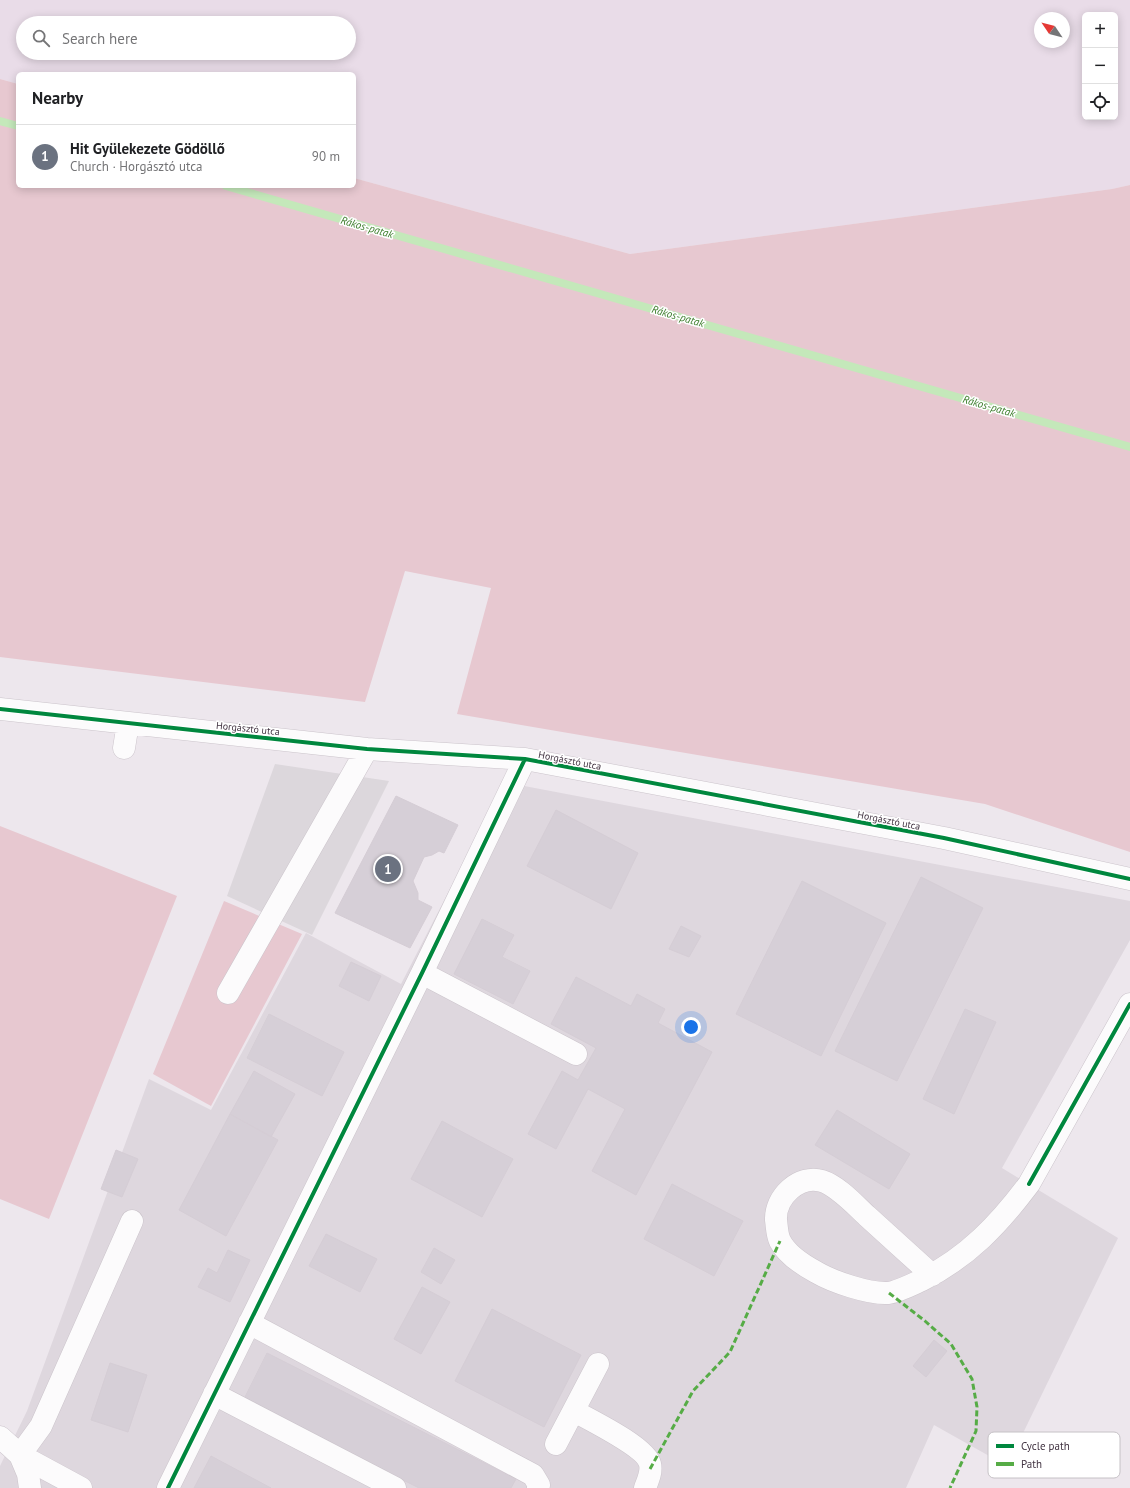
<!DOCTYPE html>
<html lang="en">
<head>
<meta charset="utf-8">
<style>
	body { margin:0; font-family:"PT Sans",sans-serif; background:#f2f2f2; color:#202124 }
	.controls { position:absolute; right:12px; top:12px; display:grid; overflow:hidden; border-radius:6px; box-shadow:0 2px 10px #0003 }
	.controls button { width:36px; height:36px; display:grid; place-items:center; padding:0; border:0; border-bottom:1px solid #e0e0e0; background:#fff; color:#202124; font:20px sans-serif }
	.compass { position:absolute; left:1034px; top:12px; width:36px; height:36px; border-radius:50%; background:#fff; box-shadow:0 2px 10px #0003; rotate:305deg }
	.you { position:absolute; left:691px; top:1027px; width:14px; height:14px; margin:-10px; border:3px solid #fff; border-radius:50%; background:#1a73e8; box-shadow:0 0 0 6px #1a73e833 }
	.badge { display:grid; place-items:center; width:26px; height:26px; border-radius:50%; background:#7e737e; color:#fff; font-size:13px; font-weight:700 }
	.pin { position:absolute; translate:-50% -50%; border:2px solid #fff; box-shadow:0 1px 4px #0006 }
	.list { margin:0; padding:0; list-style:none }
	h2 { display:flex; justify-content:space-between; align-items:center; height:52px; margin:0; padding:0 16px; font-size:17px }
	h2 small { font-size:13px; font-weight:400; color:#757577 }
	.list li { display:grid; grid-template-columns:26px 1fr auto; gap:12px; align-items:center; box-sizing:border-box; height:64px; padding:0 16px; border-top:1px solid #e0e0e0 }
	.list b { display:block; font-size:15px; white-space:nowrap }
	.list p { margin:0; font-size:13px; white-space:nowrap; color:#757577 }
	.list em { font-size:13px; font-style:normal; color:#757577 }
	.icon { flex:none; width:22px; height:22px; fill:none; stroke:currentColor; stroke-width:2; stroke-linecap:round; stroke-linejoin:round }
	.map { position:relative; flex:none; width:1130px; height:1488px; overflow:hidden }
	.search { position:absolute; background:#fff; box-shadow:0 2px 10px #0003; left:16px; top:16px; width:340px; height:44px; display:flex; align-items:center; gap:10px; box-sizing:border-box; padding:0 14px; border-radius:22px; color:#757577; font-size:15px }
	.panel { position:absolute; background:#fff; box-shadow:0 2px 10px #0003; left:16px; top:72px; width:340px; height:116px; border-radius:6px }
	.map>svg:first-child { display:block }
	.residential { fill:#e9dce8; fill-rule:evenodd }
	.industrial { fill:#ded7de }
	.green { fill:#e7c8d0 }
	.parking { fill:#dcd7dc }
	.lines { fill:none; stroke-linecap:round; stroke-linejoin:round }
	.stream { stroke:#c4e8ba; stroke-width:8 }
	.building { fill:#d6cfd7; stroke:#d5cdd5 }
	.minor-casing { stroke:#cbc4cb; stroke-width:23 }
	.minor { stroke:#fcfbfc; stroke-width:22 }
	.quiet { stroke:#56ac46; stroke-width:3; stroke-dasharray:6 3; stroke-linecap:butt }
	.cycleway-casing { stroke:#fff; stroke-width:6 }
	.cycleway { stroke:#00873e; stroke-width:4 }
	.labels { text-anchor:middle; stroke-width:3; stroke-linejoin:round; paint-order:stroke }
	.street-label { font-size:10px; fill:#423442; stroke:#fff }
	.water-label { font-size:11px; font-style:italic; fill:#3e7f2e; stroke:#fff }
	.key { fill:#fff; stroke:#c6c2c6; stroke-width:1 }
	.key-label { font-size:11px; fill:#423442 }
</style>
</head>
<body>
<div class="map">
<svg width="1130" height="1488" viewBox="0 0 1130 1488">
	<rect width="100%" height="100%" fill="#ede7ed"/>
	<path class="residential" d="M0,0H1130V185L1112,189L630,254L354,178V74H18V84L0,79ZM1085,15H1115V117H1085ZM1040,18H1064V42H1040ZM23,23H349V53H23Z"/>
	<path class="industrial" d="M519,785L1130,901V940L1002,1168L1118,1238L1007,1466L934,1425L906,1488H0V1466L27,1411L149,1079L211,1110L306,933L401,984L484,823Z"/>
	<path class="green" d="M0,79L18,84V186H354V178L630,254L1112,189L1130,185V852L985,804L457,714L491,588L405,571L365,702L0,657Z
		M0,826L177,896L49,1219L0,1199Z
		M224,901L302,934L211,1106L153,1074Z"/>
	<path class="parking" d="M275,764L389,781L312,935L227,896Z"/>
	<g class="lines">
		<path class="stream" d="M0,121L18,126
			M226,186L1130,447"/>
	</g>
	<path class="building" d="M396,796L458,825L444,853L439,851L432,855L424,857L413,881L418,893V900L432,907L410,948L335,913Z
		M556,810L638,853L611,909L527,866Z
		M921,877L983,908L897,1081L835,1051Z
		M802,881L886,923L821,1056L736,1014Z
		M482,919L514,935L502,957L530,971L513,1004L454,974Z
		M681,926L701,936L689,957L669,949Z
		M351,962L381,976L369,1001L339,986Z
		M576,977L631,1006L637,994L665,1009L658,1023L712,1052L636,1195L592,1171L625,1109L588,1089L556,1149L528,1134L562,1071L578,1080L596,1048L551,1024Z
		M965,1009L996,1022L954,1114L923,1099Z
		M269,1014L344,1052L322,1096L247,1058Z
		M254,1071L295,1094L271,1137L230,1114Z
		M837,1110L910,1154L889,1189L815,1145Z
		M230,1114L278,1140L226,1236L179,1210Z
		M442,1121L513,1159L482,1217L411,1179Z
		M116,1150L138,1159L122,1197L101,1189Z
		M672,1184L743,1221L714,1276L644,1239Z
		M326,1234L377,1259L360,1292L309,1266Z
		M434,1248L455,1260L441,1284L421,1272Z
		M228,1250L250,1260L230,1302L198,1287L208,1268L217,1273Z
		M422,1287L450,1302L421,1354L394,1339Z
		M492,1309L581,1355L544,1427L455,1381Z
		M934,1340L947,1351L926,1377L913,1366Z
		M267,1353L516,1479L511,1488H419L244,1399Z
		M110,1363L147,1375L128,1432L91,1420Z
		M211,1456L271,1488H194Z"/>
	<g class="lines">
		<g class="minor-casing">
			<path id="minor" d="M0,709L367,749L525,759L944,838L1130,879
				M124,748L128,723
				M422,973L576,1054
				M228,993L367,749
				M932,1275C910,1255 889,1236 867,1216C855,1205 838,1186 822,1181C799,1174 775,1197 776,1220C777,1227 777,1235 780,1241C787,1255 803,1265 816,1272C833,1282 869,1294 888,1293C898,1292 913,1284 922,1280C968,1257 999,1224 1029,1184L1130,1004
				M249,1323L533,1475L539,1485L538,1488
				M214,1394L395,1488
				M574,1411C590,1420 646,1447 650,1464C652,1472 648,1480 645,1488
				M0,1437L20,1455L81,1488
				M556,1444L598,1364
				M30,1488L28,1474L20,1455L41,1426L132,1221
				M168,1488L422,973L525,759"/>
		</g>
		<use href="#minor" class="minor"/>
		<path class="quiet" d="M889,1293L925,1321L951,1344L972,1379L977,1407L976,1431L950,1488
			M650,1469L693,1391L730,1352L780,1241"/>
		<g class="cycleway-casing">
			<path id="cycleway" d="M0,709L367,749L525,759L944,838L1130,879
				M1029,1184L1130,1004
				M168,1488L422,973L525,759"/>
		</g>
		<use href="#cycleway" class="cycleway"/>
	</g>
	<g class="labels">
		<g class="street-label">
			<text transform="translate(248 728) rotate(6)" y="4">Horgásztó utca</text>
			<text transform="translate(570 760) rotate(11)" y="4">Horgásztó utca</text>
			<text transform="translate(889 820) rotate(11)" y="4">Horgásztó utca</text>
		</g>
		<g class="water-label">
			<text transform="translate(367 227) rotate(16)" y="4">Rákos-patak</text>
			<text transform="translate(678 316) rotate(16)" y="4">Rákos-patak</text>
			<text transform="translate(989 406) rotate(16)" y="4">Rákos-patak</text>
		</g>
	</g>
	<rect x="988" y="1432" width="132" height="46" rx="6" class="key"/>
	<rect x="996" y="1444" width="18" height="4" fill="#00873e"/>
	<rect x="996" y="1462" width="18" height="4" fill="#56ac46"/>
	<g class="key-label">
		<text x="1021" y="1450">Cycle path</text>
		<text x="1021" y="1468">Path</text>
	</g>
</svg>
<div class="controls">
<button>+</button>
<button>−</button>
<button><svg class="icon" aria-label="locate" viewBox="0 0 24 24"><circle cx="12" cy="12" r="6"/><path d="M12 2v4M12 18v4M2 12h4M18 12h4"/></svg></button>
</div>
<svg class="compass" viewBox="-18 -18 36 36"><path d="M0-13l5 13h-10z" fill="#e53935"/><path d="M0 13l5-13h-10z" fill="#757577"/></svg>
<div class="you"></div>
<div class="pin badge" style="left:388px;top:869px;background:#6b7280">1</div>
<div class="search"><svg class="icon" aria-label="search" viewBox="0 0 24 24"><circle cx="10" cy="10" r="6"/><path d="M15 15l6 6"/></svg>Search here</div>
<section class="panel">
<h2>Nearby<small></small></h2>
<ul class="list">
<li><span class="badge" style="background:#6b7280">1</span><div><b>Hit Gyülekezete Gödöllő</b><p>Church · Horgásztó utca</p></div><em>90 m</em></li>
</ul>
</section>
</div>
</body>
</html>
